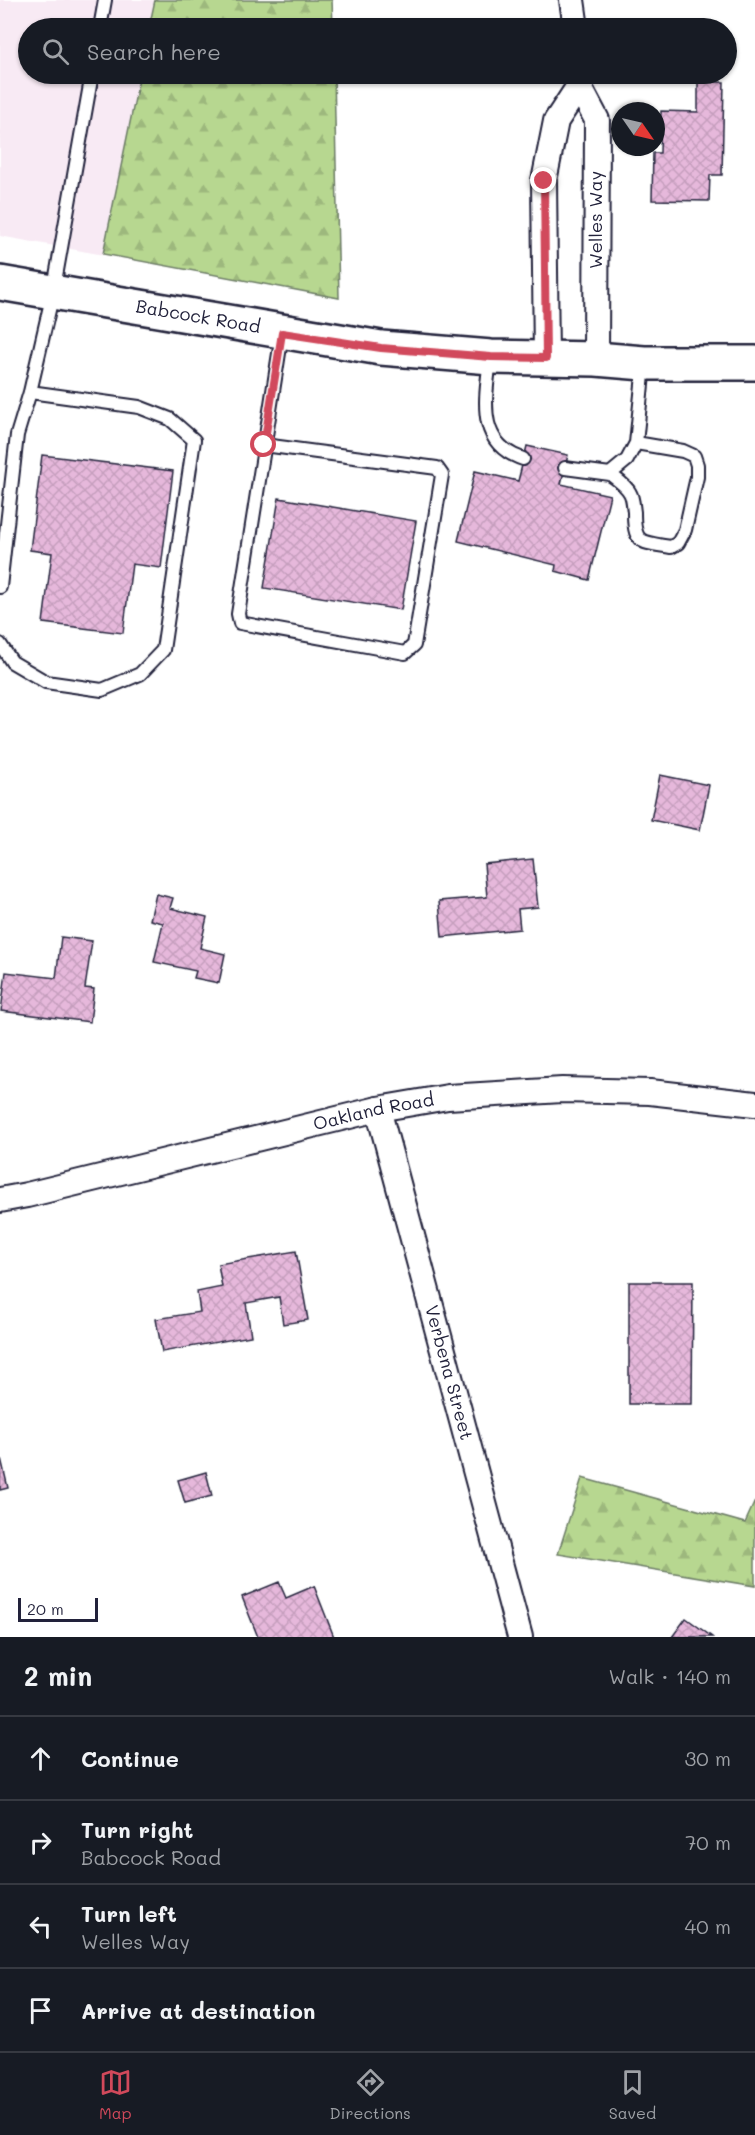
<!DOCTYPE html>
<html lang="en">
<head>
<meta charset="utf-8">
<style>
	body { margin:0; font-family:Mali,sans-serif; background:#20242c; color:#f1f3f6 }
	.compass { position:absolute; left:611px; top:102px; width:54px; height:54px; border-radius:50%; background:#171b24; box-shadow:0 2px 4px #0004; rotate:124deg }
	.scale { position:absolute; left:18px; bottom:15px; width:80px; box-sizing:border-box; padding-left:6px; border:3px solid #22223b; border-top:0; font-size:16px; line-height:21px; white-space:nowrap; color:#22223b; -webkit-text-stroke:4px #fff; paint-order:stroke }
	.stop { position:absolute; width:18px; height:18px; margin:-14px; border:4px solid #d1495b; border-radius:50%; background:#fff }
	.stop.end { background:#d1495b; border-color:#fff; box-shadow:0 2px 6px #0008 }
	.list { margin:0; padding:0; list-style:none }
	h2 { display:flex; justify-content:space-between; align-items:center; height:78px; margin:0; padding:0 24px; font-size:26px }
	h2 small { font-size:20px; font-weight:400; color:#9ea1a6 }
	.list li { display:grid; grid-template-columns:39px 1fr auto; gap:18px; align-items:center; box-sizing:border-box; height:84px; padding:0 24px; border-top:2px solid #363941 }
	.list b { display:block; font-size:22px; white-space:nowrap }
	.list p { margin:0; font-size:20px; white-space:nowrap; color:#9ea1a6 }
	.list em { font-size:20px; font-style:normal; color:#9ea1a6 }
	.icon { flex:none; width:33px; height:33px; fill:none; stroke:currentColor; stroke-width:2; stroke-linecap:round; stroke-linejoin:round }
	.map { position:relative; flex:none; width:755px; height:1637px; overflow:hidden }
	.search { position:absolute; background:#171b24; box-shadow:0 2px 4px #0004; left:18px; right:18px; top:18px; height:66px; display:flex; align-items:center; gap:15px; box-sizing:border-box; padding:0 21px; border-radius:33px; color:#9ea1a6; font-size:22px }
	.sheet { height:414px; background:#171b24 }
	nav { display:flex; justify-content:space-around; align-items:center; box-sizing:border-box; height:84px; border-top:2px solid #363941; background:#171b24; font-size:16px; color:#9ea1a6 }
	nav a { display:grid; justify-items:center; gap:3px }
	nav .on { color:#d1495b }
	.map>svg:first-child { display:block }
	.built { fill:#f8eaf4 }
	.forest { fill:url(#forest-firs); stroke:#6c7c66; stroke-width:1.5 }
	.building { fill:url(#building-cross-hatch); stroke:#22223b; stroke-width:1.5 }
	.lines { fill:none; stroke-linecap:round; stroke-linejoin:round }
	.lane-casing { stroke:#22223b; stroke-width:16 }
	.street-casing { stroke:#22223b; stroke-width:28 }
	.secondary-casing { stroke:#22223b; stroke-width:38 }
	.lane { stroke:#fff; stroke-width:12 }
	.street { stroke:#fff; stroke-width:24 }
	.secondary { stroke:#fff; stroke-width:33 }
	.route { stroke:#d1495b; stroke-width:8 }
	.labels { text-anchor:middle; stroke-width:4.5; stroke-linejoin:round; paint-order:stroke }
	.street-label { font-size:18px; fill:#22223b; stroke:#fff }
</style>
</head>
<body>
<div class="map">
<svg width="755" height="1637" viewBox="0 0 755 1637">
	<defs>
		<pattern id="forest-firs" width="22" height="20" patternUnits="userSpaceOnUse" patternTransform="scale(1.5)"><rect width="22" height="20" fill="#b7d790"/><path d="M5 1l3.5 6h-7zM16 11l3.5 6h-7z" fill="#9db87d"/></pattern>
		<pattern id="building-cross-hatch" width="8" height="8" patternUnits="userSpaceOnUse" patternTransform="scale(1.5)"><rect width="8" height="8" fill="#e6b8db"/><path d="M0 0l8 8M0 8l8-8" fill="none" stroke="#c59ebd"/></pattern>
	</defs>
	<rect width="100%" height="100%" fill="#fff"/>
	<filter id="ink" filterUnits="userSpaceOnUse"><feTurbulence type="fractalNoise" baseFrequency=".0167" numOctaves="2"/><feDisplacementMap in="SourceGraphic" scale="12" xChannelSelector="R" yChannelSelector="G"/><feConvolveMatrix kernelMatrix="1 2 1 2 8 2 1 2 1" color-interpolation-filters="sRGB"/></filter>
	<g filter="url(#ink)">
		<path class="built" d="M0,0H332L333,28H28V74H334L339,298L0,236Z"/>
		<path class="forest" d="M155,0H332L333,28H149Z
			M140,74H334L339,298L103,254Z
			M582,1478L745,1523L755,1501V1586L558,1554Z"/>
		<path class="building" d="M698,82H724L722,175H710L709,201L652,200L653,153H660L661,111L698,112Z
			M527,446L568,455L561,484L610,495L589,580L555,571L556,565L458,541L475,471L518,481Z
			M42,455L173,471L161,568L132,564L123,633L43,623L52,553L30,550Z
			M279,498L416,521L401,610L264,588Z
			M660,775L709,785L700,830L651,820Z
			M533,859L538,907L518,909L520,929L442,937L439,901L487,897L484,864Z
			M156,894L173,898L170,908L207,917L200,948L225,954L219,983L194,978L196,971L154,962L163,923L150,920Z
			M61,937L92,941L85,988L94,989L90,1022L1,1011L6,972L56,978Z
			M296,1251L308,1320L283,1324L279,1297L246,1303L251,1336L162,1352L156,1319L200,1312L197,1292L222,1287L218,1264Z
			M629,1282H693L692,1404H629Z
			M0,1454L8,1488L0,1490Z
			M206,1472L212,1496L185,1503L178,1480Z
			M279,1582L286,1598L314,1586L334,1637H258L242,1597Z
			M686,1618L712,1637H672Z"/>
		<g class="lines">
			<g class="lane-casing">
				<path id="lane" d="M100,28L105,0
					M490,358C486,398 475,443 523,459
					M264,445L437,468L442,475L414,645L405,653L240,623L238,614L282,334
					M565,468L610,474L627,460L636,443L644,365
					M610,474C616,479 626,485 630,493C633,498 633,506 634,512C634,545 641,542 671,547L678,543L685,530L697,477V465L694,456L683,451L636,443
					M0,587L17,435L30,392L53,293L92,74
					M0,644L12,662L46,682L102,690L140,674L163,650L194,440L170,419L139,407L30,392"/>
			</g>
			<g class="street-casing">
				<g id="street">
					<path d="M572,0L576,28"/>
					<path d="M579,74V86L597,120L596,359"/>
					<path d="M546,358L544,181L556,121L579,86"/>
					<path id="s1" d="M378,1109L520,1637"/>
					<path id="s2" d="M0,1200L27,1195L378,1109L448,1097L562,1090L650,1092L755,1104"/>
				</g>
			</g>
			<g class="secondary-casing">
				<g id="secondary">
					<path id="s3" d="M0,283L381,348L491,357L596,359L644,363H755"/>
				</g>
			</g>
			<use href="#lane" class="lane"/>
			<use href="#street" class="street"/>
			<use href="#secondary" class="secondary"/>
		</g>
	</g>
	<g class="lines" filter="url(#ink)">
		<path class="route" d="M264,445L282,333L381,348L491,357L546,358L544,181"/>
	</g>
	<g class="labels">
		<g class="street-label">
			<text transform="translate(596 220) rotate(-90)" y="6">Welles Way</text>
			<text dy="6" stroke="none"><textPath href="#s3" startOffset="201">Babcock Road</textPath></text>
			<text dy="6" stroke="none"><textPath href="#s2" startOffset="384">Oakland Road</textPath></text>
			<text dy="6" stroke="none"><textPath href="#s1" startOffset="273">Verbena Street</textPath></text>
		</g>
	</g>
</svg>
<svg class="compass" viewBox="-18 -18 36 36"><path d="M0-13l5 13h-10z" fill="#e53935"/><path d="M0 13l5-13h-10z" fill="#9ea1a6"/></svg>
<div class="scale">20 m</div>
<div class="stop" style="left:264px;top:445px"></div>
<div class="stop end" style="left:544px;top:181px"></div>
<div class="search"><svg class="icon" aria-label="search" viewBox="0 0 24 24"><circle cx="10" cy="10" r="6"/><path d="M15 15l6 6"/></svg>Search here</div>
</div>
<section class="sheet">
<h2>2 min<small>Walk · 140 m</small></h2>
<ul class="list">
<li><svg class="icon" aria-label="ahead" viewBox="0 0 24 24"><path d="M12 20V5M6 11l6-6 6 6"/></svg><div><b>Continue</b></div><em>30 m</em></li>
<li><svg class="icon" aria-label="right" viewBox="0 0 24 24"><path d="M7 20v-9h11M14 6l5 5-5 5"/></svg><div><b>Turn right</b><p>Babcock Road</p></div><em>70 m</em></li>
<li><svg class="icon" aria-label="left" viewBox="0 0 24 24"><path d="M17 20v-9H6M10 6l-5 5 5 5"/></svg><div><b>Turn left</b><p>Welles Way</p></div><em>40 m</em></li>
<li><svg class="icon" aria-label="arrive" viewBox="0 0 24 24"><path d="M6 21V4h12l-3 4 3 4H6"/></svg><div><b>Arrive at destination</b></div></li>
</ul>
</section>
<nav>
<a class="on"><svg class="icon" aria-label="map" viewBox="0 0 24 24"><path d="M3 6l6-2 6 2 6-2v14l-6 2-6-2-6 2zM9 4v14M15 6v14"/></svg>Map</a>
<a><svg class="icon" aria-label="directions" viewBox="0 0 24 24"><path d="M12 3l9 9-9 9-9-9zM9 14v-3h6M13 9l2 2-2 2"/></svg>Directions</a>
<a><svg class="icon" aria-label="saved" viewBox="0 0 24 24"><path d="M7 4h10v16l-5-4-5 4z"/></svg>Saved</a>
</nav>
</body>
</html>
